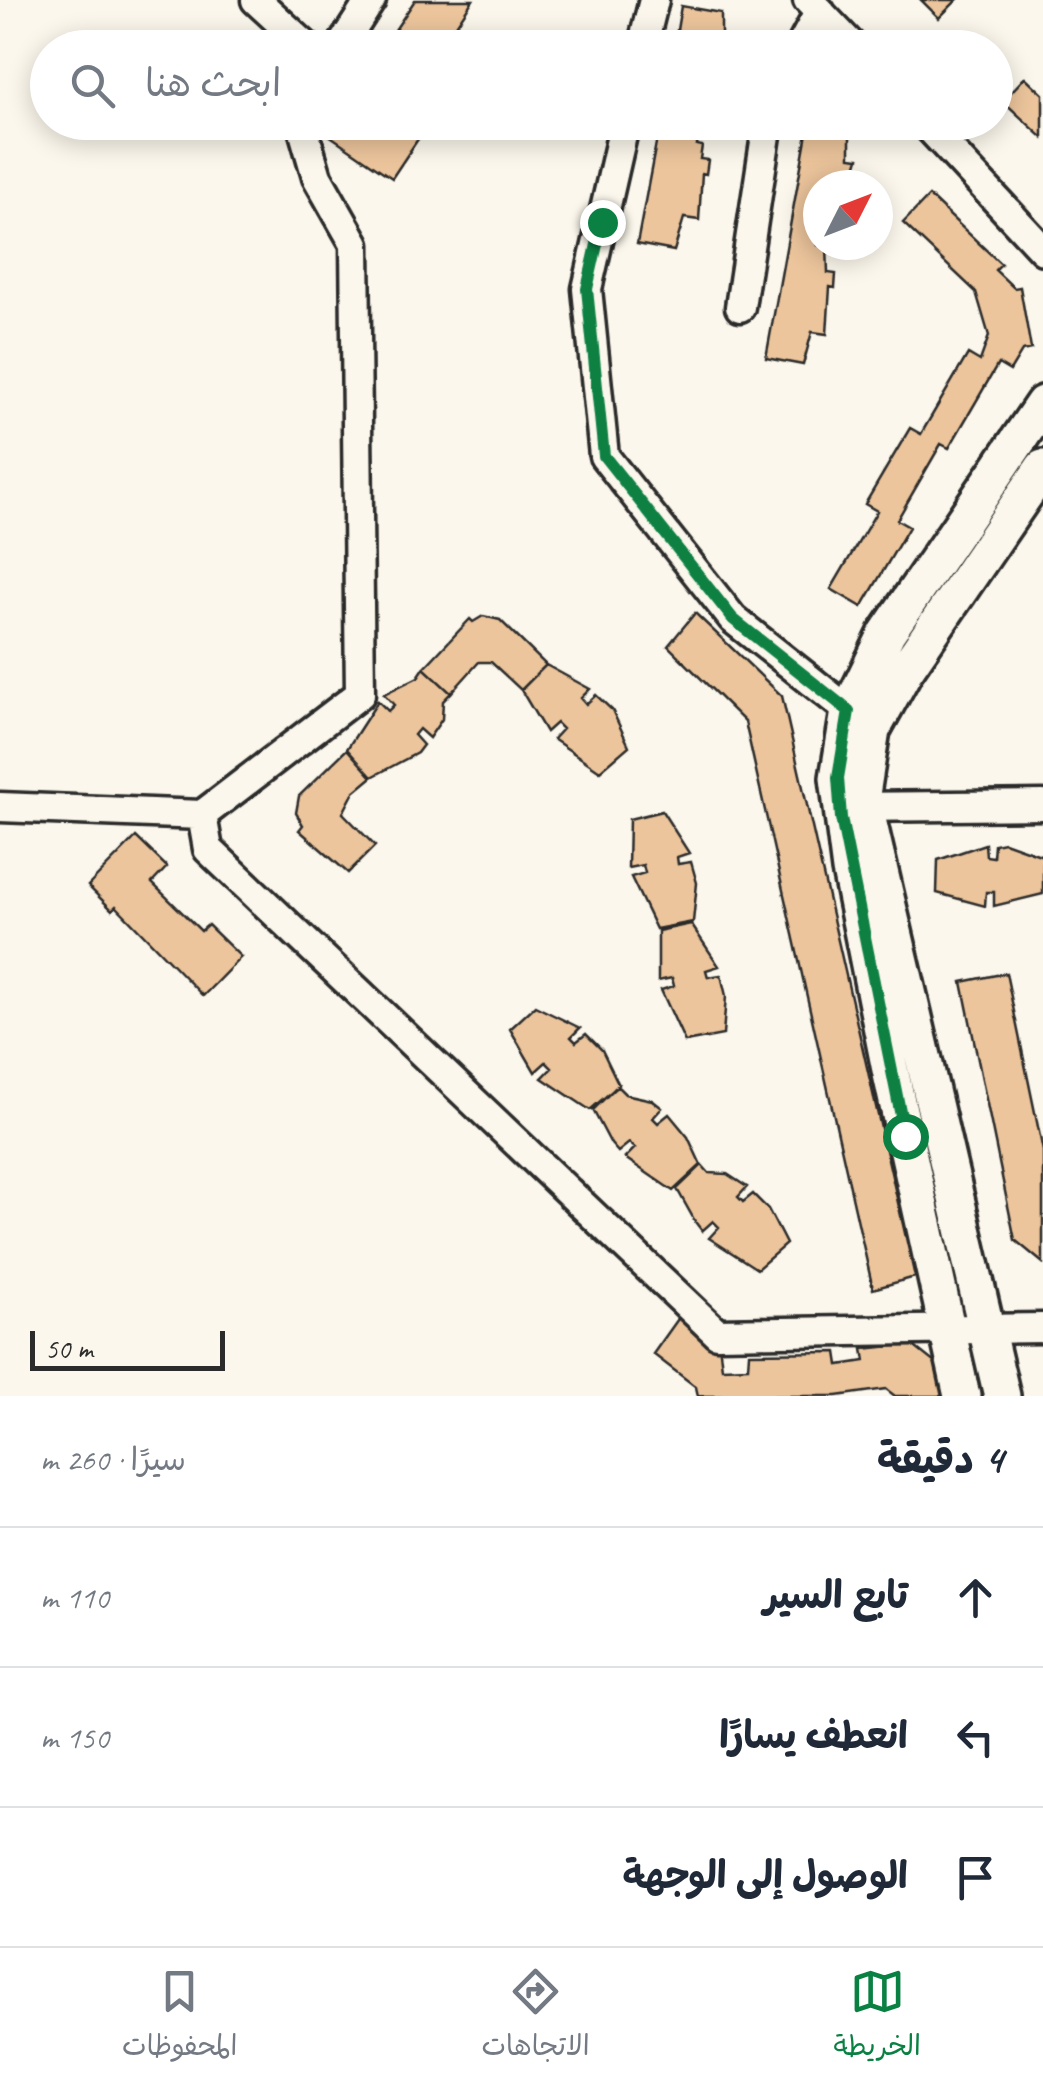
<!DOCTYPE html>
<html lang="ar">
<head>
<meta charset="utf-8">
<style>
	body { margin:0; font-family:Caveat,"Playpen Sans Arabic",sans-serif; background:#f2f2f3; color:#1f2937; direction:rtl }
	.compass { position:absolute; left:803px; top:170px; width:90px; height:90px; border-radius:50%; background:#fff; box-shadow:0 5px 25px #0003; rotate:48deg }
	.scale { position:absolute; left:30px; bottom:25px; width:195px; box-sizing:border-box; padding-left:10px; border:5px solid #2b2b2b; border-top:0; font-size:28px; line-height:35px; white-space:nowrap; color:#2b2b2b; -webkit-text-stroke:8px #fbf7ec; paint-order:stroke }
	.stop { position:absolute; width:30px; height:30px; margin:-22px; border:8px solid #0b8043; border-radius:50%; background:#fff }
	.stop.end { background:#0b8043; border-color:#fff; box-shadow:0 2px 10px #0008 }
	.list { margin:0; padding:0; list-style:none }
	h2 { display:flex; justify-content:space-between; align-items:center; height:130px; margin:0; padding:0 40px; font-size:42px }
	h2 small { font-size:32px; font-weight:400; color:#747a83 }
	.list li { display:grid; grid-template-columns:65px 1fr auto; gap:30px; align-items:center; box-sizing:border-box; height:140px; padding:0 40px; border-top:2px solid #e0e1e3 }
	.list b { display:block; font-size:38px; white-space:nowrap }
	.list em { font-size:32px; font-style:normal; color:#747a83 }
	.icon { flex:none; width:55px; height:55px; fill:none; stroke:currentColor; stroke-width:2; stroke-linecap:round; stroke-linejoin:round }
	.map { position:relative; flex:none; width:1043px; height:1396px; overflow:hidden; direction:ltr }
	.search { position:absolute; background:#fff; box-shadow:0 5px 25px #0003; left:30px; right:30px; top:30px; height:110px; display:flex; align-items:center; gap:25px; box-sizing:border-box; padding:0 35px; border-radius:55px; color:#747a83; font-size:38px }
	.sheet { height:550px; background:#fff }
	nav { display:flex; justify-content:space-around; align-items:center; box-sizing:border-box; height:140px; border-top:2px solid #e0e1e3; background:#fff; font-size:28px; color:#747a83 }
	nav a { display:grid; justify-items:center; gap:5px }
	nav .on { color:#0b8043 }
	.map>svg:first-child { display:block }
	.building { fill:#ecc59c; stroke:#2b2b2b; stroke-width:2.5 }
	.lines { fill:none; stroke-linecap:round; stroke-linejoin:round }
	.minor-casing { stroke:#2b2b2b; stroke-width:35 }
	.major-casing { stroke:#2b2b2b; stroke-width:42 }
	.minor { stroke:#fbf7ec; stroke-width:28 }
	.major { stroke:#fbf7ec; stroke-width:35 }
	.route { stroke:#0b8043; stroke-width:12 }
</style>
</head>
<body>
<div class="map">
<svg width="1043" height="1396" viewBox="0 0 1043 1396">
	<rect width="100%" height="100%" fill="#fbf7ec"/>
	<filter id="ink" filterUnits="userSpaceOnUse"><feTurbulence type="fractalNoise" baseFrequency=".01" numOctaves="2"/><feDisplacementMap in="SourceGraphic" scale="20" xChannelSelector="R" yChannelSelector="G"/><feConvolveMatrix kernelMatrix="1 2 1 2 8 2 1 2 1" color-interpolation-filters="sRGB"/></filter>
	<g filter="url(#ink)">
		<path class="building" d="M415,0H473L441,48H383Z
			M921,0H957L939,18Z
			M681,6L721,13V43L729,48H674Z
			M1025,77L1043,94V138L1003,101Z
			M333,122H394L418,139L392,178L326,133Z
			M660,122H708L700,123L697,145L702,146L700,159L708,160L706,174L702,173L699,220L684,218L674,251L637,244Z
			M809,122L850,127V157L859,158L851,185H818V245H827L828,273L836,274L835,288L830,287L827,334L812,332L803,365L766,358Z
			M929,196L1001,264L995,270L1014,288L1020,287L1031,349L1022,351L1010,371L998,364L949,448L941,444L897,520L909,527L862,607L831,589L877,511L865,504L910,428L921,434L968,354L980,361L989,336L976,292L903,223Z
			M695,613L782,696L915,1277L873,1289L745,722L668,646Z
			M483,616L500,620L546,665L521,690L491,662H479L451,693L424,668L470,619L473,622Z
			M546,665L590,689L581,698L586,704L596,695L612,710L629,746L600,771L553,739L562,729L556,723L546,732L521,690Z
			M424,668L451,693L443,701L442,719L429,738L419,729L414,735L423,745L417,753L372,777L347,749L378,701L388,711L394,705L384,694L418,677Z
			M347,749L372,777L354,792L343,813L375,846L348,873L299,830L303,825L296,813L299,796Z
			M662,811L689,853L677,857L678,864L691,862L697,883L693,922L656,929L631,877L645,873L643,865L628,868L629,819Z
			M136,837L167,867L152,883L201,931L208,925L241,957L203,996L116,906L112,910L88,886Z
			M1004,842L1043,856V894L994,906V892H986L985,906L937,893L938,860L985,844L986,856L993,857L994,844Z
			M691,924L719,966L706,970L708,977L721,975L726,996L723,1035L685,1042L661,990L674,986L672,978L658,981V931Z
			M1006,973L1043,1151V1263L1015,1240L962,982Z
			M535,1006L580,1028L571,1037L576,1042L586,1034L602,1050L619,1085L590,1110L542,1078L552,1068L546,1062L535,1072L510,1029Z
			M617,1086L625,1094L652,1100L662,1108L653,1118L658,1123L669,1114L688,1137L701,1165L673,1191L625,1158L635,1148L629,1143L618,1152L611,1144L593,1110Z
			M702,1165L709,1173L727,1174L747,1187L738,1197L743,1202L753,1194L768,1209L786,1244L757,1269L709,1238L719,1227L713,1221L702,1231L696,1223L677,1189Z
			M680,1316L719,1343L722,1368L748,1367L749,1353L837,1352L839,1365L865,1361L863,1349L911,1344L940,1367L947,1396H895L886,1389L837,1396H698L696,1387L653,1354Z"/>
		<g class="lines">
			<g class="minor-casing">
				<path id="minor" d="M256,0L308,48
					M808,0L854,48
					M340,48L371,0
					M642,48L654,0
					M800,48L820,11
					M301,122L317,177L355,244L360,694L202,815L208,849L717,1333L1043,1328
					M625,122L587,289L604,456L733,619L863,722
					M924,122L1043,250
					M740,307L768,122
					M0,807L202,815
					M847,807L1043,805"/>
			</g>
			<g class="major-casing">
				<path id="major" d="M962,1396L889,1065L850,870L838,778L849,711L887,633L1043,404
					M1002,1396L862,794L872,730L904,672L1043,468"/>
			</g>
			<use href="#minor" class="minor"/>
			<use href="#major" class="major"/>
		</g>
	</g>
	<g class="lines" filter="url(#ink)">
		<path class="route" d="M602,222L587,289L604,456L733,619L849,711L838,778L841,818L905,1136"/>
	</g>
</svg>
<svg class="compass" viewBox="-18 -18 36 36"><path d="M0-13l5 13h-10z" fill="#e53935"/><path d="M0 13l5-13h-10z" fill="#747a83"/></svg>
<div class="scale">50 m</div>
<div class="stop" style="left:905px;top:1136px"></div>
<div class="stop end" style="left:602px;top:222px"></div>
<div class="search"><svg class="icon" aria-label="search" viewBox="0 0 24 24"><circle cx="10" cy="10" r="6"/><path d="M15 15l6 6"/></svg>ابحث هنا</div>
</div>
<section class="sheet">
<h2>4 دقيقة<small>سيرًا · 260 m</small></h2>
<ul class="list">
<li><svg class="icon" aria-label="ahead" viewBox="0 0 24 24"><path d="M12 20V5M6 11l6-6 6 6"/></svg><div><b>تابع السير</b></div><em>110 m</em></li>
<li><svg class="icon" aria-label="left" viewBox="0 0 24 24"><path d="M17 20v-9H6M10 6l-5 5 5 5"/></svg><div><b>انعطف يسارًا</b></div><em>150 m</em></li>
<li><svg class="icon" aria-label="arrive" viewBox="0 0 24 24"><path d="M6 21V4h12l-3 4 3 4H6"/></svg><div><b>الوصول إلى الوجهة</b></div></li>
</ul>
</section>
<nav>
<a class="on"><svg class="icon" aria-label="map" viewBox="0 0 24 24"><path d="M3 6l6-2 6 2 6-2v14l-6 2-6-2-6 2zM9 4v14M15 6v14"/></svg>الخريطة</a>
<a><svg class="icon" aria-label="directions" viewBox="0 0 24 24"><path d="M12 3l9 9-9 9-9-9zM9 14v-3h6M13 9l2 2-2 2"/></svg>الاتجاهات</a>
<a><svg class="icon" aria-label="saved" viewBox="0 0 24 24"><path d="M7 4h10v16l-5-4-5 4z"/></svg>المحفوظات</a>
</nav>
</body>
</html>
